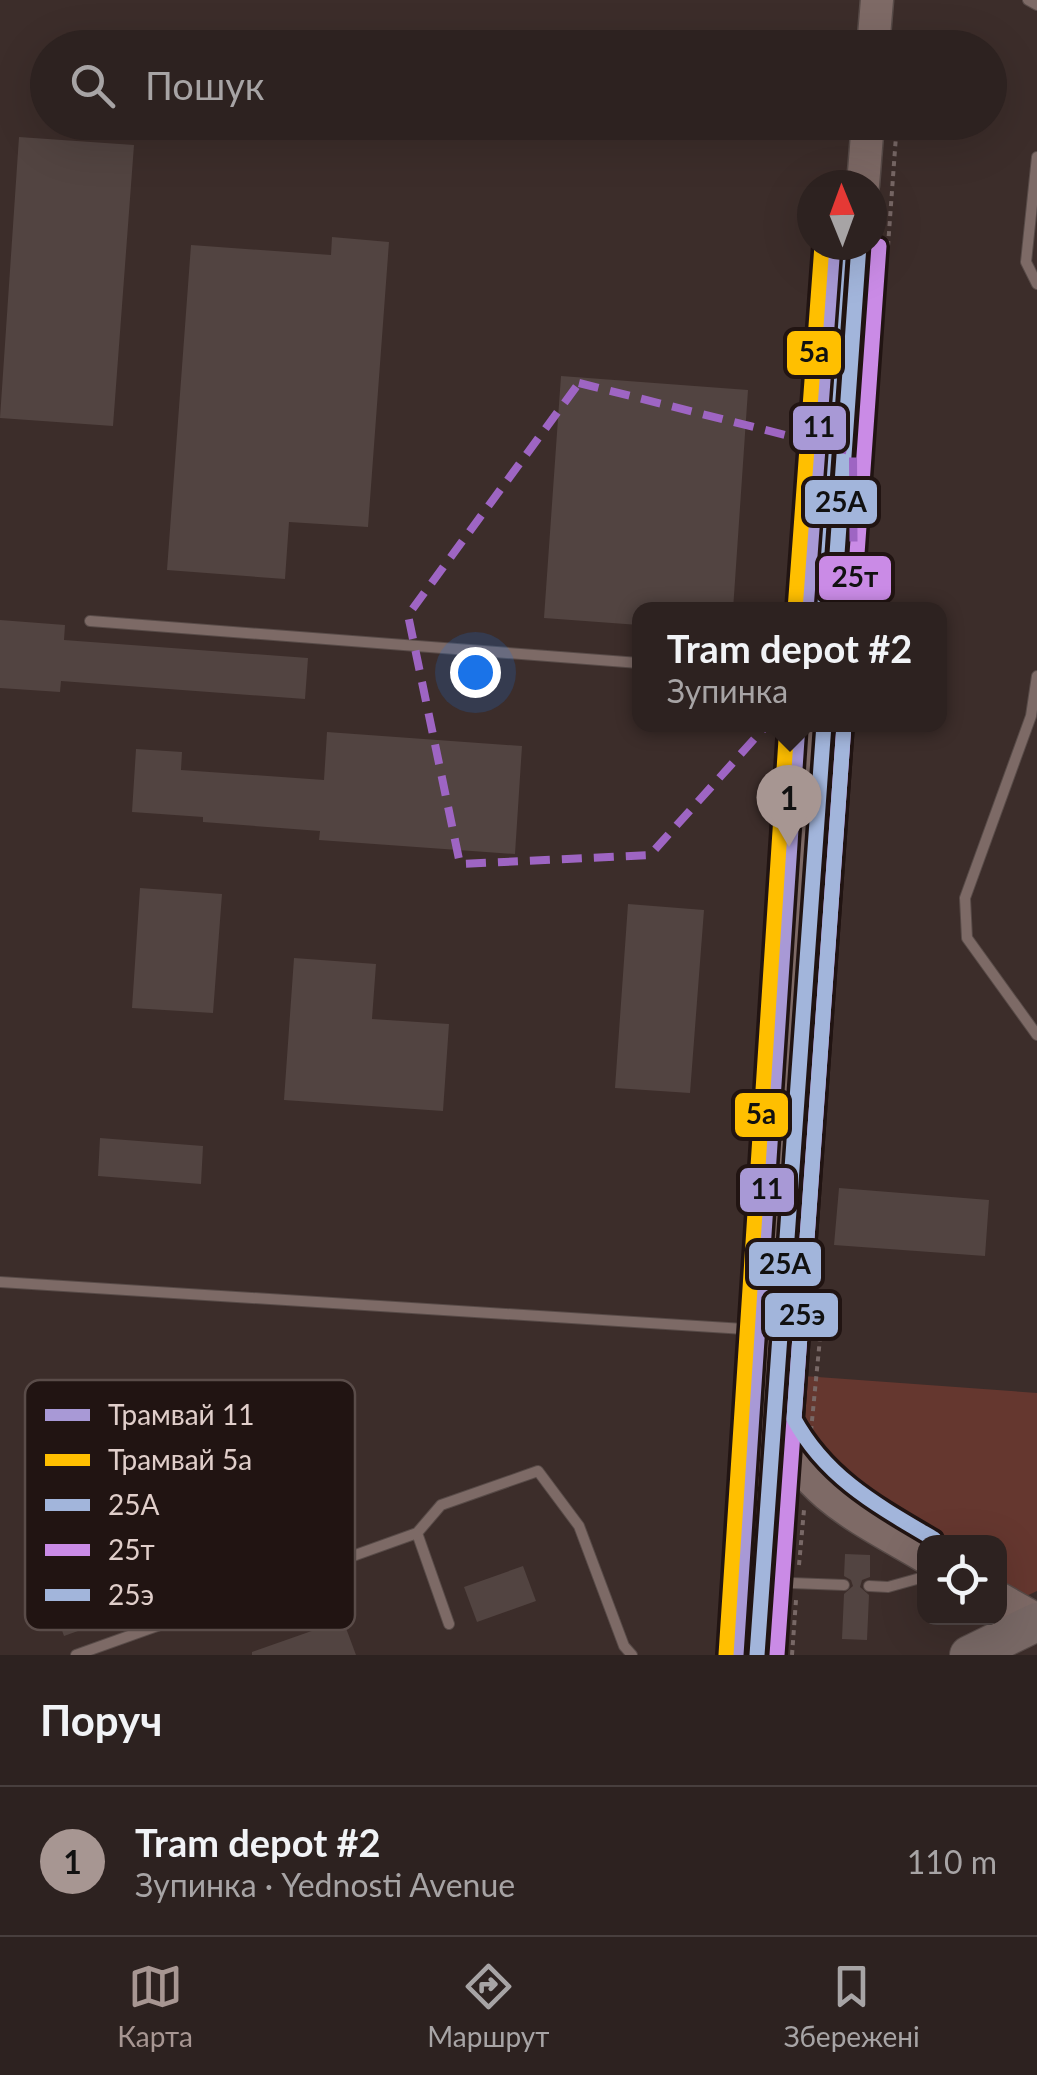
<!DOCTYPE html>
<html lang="uk">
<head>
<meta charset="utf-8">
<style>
	body { margin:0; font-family:Lato,sans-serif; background:#352a29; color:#f1f3f6 }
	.controls { position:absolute; right:30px; bottom:30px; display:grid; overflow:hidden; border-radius:20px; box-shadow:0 10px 40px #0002 }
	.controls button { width:90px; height:90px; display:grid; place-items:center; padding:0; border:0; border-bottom:2px solid #483f3e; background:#2d2220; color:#f1f3f6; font:50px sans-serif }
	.compass { position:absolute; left:797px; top:170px; width:90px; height:90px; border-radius:50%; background:#2d2220; box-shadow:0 10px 40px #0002; rotate:359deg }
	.you { position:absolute; left:475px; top:672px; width:35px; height:35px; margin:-25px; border:8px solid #fff; border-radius:50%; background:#1a73e8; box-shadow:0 0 0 15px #1a73e833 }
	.badge { display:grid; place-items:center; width:65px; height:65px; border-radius:50%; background:#a79692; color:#111; font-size:32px; font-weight:700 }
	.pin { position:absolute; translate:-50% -82px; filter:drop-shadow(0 2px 5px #0008) }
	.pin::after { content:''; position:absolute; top:52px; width:35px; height:30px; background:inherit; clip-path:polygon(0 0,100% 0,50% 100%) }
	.popup { position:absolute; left:632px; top:602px; width:315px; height:130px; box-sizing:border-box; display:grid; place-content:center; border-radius:20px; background:#2d2220; filter:drop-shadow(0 2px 8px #0005); font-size:32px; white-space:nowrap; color:#a7a4a5 }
	.popup b { font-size:38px; color:#f1f3f6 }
	.popup::after { content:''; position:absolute; left:50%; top:100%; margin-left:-20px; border:20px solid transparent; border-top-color:#2d2220 }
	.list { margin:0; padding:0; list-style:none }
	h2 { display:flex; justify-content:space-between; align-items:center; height:130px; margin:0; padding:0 40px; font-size:42px }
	h2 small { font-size:32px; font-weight:400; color:#a7a4a5 }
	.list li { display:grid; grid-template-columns:65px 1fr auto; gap:30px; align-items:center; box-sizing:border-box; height:150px; padding:0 40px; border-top:2px solid #483f3e }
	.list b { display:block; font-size:38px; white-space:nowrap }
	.list p { margin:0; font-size:32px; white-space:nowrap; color:#a7a4a5 }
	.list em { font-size:32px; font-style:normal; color:#a7a4a5 }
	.icon { flex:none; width:55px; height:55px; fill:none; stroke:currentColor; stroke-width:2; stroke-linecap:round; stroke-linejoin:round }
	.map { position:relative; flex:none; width:1037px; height:1655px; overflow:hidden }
	.search { position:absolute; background:#2d2220; box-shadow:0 10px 40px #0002; left:30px; right:30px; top:30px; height:110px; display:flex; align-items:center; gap:25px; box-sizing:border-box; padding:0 35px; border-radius:55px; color:#a7a4a5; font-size:38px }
	.sheet { height:280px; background:#2d2220 }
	nav { display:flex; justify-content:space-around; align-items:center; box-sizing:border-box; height:140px; border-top:2px solid #483f3e; background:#2d2220; font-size:28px; color:#a7a4a5 }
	nav a { display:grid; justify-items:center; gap:5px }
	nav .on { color:#a79692 }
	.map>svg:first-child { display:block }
	.green { fill:#65372f }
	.building { fill:#524441 }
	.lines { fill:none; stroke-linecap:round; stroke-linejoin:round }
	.lane-casing { stroke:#584b48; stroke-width:12 }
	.primary-casing { stroke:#584b48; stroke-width:35 }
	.highway-casing { stroke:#584b48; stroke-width:40 }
	.path { stroke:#786866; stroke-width:4; stroke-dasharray:5 5; stroke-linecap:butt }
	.lane { stroke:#7d6a66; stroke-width:10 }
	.primary { stroke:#7e6a66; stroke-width:32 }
	.highway { stroke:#786865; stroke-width:38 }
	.bus-1-casing { stroke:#211412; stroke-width:22 }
	.bus-2-casing { stroke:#211412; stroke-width:22 }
	.bus-3-casing { stroke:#211412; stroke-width:22 }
	.bus-1 { stroke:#a2b5db; stroke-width:15 }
	.bus-2 { stroke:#ca8be6; stroke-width:15 }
	.bus-3 { stroke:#a2b5db; stroke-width:15 }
	.tram-1-casing { stroke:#211412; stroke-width:22 }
	.tram-2-casing { stroke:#211412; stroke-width:22 }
	.tram-1 { stroke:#a899d6; stroke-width:15 }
	.tram-2 { stroke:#ffbf00; stroke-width:15 }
	.marked { fill:none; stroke:#9e65c3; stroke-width:8; stroke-dasharray:20 12; stroke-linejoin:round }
	.key { fill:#211412; stroke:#5a4c49; stroke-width:2.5 }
	.key-label { font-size:28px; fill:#e0ceca }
	.line-badge { stroke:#211412; stroke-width:4 }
	.pale-badge-label { font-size:28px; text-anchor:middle; font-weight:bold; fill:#111 }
</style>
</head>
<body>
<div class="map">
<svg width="1037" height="1655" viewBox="0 0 1037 1655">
	<rect width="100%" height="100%" fill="#3c2d2a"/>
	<path class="green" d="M790,1375L1037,1393V1591L1020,1599L1000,1585V1542H935L785,1443Z"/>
	<path class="building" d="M19,137L134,145L113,426L0,418Z
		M332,237L389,242L368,527L289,522L285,579L167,570L191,245L331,255Z
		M561,376L748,390L733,610H639V625L544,618Z
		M0,620L65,625L64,640L308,658L305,699L61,681L60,692L0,688Z
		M327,732L522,746L515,854L319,840L320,831L203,822V817L132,812L136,749L182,752L181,770L324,780Z
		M140,888L222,894L213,1013L132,1008Z
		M628,904L704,910L690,1093L615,1088Z
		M294,958L376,964L372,1019L449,1024L443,1111L284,1100Z
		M100,1138L203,1146L201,1184L98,1176Z
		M839,1188L989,1200L985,1256L834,1245Z
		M845,1554L870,1555V1577L862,1580L860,1587L869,1595L867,1640L842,1639L844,1594L853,1586L851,1580L844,1576Z
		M523,1566L536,1601L477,1622L464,1587Z
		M146,1567L159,1602L64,1636L51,1600Z
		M343,1620L356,1655H252V1652Z"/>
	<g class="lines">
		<g class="lane-casing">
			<path id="lane" d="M1028,0L1037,5
				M1037,157L1026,262L1037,284
				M90,621L639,663
				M1037,676L1031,716L965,898L967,938L1037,1035
				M0,1282L777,1331
				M417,1533L449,1624
				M765,1582L844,1585
				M869,1586L888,1587L924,1577
				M76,1655L417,1533L441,1505L538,1471L579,1526L624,1646L632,1655"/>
		</g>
		<g class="primary-casing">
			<path id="primary" d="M873,48L877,0
				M863,185L868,122
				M833,610L859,245
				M774,1423C807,1496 860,1518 924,1556
				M1000,1599L1037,1620
				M757,1655L824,724"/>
		</g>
		<g class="highway-casing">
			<path id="highway" d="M969,1655L1037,1622"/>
		</g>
		<path class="path" d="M888,246L897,122
			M768,897L780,724
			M811,1431L821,1328L813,1287
			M799,1565L804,1510
			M792,1655L796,1600"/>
		<use href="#lane" class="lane"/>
		<use href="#primary" class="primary"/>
		<use href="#highway" class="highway"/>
		<g class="bus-1-casing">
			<path id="bus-1" d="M833,610L859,245
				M757,1655L824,724"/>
		</g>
		<g class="bus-2-casing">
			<path id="bus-2" d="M853,610L879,246
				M777,1655L844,725"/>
		</g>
		<g class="bus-3-casing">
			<path id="bus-3" d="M813,609L839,245
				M844,725L794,1419C826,1478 878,1506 934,1539"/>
		</g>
		<use href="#bus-1" class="bus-1"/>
		<use href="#bus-2" class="bus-2"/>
		<use href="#bus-3" class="bus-3"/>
		<g class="tram-1-casing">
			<path id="tram-1" d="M806,610L833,245
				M736,1655L798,724"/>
		</g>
		<g class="tram-2-casing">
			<path id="tram-2" d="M795,610L822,245
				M726,1655L787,724"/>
		</g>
		<use href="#tram-1" class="tram-1"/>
		<use href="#tram-2" class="tram-2"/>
	</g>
	<path class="marked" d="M579,383L853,452L854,628L650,855L460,864L408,615Z"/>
	<rect x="25" y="1380" width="330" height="250" rx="15" class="key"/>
	<rect x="45" y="1409" width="45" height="12" fill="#a899d6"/>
	<rect x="45" y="1454" width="45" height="12" fill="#ffbf00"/>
	<rect x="45" y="1499" width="45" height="12" fill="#a2b5db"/>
	<rect x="45" y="1544" width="45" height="12" fill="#ca8be6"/>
	<rect x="45" y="1589" width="45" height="12" fill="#a2b5db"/>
	<g class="key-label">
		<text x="108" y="1425">Трамвай 11</text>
		<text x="108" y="1470">Трамвай 5а</text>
		<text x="108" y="1515">25А</text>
		<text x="108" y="1560">25т</text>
		<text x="108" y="1605">25э</text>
	</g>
	<g class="line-badge">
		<rect x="785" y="329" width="58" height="48" rx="10" fill="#ffbf00"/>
		<rect x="791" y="404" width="57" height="48" rx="10" fill="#a899d6"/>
		<rect x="803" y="478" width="76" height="48" rx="10" fill="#a2b5db"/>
		<rect x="817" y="554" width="76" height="48" rx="10" fill="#ca8be6"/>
		<rect x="733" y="1091" width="57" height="48" rx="10" fill="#ffbf00"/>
		<rect x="738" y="1166" width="58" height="48" rx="10" fill="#a899d6"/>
		<rect x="747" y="1240" width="76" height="48" rx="10" fill="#a2b5db"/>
		<rect x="763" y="1291" width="77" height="48" rx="10" fill="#a2b5db"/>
	</g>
	<g class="pale-badge-label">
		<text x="814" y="362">5а</text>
		<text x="819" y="437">11</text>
		<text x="841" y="512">25А</text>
		<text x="855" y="587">25т</text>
		<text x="761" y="1124">5а</text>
		<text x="767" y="1199">11</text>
		<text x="785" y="1274">25А</text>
		<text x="802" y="1325">25э</text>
	</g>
</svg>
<div class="controls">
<button><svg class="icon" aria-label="locate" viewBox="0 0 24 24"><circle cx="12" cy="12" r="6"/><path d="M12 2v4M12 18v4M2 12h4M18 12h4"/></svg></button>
</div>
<svg class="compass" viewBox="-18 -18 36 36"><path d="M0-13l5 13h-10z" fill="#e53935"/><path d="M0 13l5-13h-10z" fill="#a7a4a5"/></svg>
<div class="you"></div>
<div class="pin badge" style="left:789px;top:847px">1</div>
<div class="popup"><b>Tram depot #2</b>Зупинка</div>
<div class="search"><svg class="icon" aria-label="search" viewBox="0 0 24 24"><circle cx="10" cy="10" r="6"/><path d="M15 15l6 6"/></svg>Пошук</div>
</div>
<section class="sheet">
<h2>Поруч<small></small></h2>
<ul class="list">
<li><span class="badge">1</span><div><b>Tram depot #2</b><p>Зупинка · Yednosti Avenue</p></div><em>110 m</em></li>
</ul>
</section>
<nav>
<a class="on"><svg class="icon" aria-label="map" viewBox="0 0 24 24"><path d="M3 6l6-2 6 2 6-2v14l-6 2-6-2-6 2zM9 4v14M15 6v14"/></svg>Карта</a>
<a><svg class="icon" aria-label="directions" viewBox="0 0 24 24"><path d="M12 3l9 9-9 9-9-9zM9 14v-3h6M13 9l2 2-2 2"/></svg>Маршрут</a>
<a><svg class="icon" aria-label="saved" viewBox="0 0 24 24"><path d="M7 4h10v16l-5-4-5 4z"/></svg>Збережені</a>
</nav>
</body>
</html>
